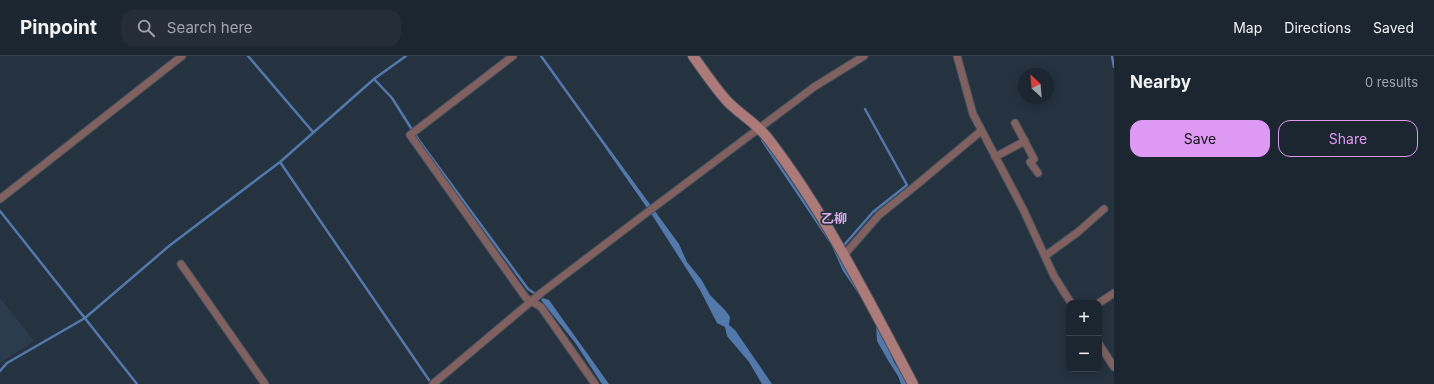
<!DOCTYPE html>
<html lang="en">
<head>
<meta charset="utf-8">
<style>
	body { margin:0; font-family:Inter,"Noto Sans JP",sans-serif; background:#252e38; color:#f1f3f6 }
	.controls { position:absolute; right:12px; bottom:12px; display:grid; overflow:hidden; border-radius:8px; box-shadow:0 2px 10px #0003 }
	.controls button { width:36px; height:36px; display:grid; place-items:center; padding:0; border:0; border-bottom:1px solid #3a434c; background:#1c2630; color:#f1f3f6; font:20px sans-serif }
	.compass { position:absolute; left:1018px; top:12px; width:36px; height:36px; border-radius:50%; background:#1c2630; box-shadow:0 2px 10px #0003; rotate:334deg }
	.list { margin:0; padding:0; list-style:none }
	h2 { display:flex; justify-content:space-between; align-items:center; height:52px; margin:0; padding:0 16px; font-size:17px }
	h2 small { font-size:13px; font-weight:400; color:#a0a5ab }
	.actions { display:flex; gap:8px; padding:12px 16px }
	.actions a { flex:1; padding:9px 0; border:1px solid #dd99f3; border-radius:12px; text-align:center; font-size:14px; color:#dd99f3 }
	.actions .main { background:#dd99f3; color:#111 }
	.icon { flex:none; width:22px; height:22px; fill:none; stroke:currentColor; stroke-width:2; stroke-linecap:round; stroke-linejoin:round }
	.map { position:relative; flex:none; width:1114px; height:328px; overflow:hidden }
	header { display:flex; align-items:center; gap:24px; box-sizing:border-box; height:56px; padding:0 20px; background:#1c2630; border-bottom:1px solid #3a434c }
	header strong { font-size:19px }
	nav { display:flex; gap:22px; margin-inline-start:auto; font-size:14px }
	.search { width:280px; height:36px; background:#252e38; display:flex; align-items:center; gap:10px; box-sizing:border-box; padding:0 14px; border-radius:12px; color:#a0a5ab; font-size:15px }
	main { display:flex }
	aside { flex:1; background:#1c2630 }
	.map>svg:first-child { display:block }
	.built { fill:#2b3c4f }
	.water { fill:#5278ac }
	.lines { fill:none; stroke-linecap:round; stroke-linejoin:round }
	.stream { stroke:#5278ac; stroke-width:2.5 }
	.street-casing { stroke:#434f5c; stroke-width:9 }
	.secondary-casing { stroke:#434f5c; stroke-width:12 }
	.street { stroke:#806160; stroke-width:7 }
	.secondary { stroke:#ac7b79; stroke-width:10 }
	.labels { text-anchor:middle; stroke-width:3.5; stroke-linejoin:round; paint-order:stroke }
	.neighbourhood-label { font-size:13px; font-weight:bold; fill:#daaae9; stroke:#253240 }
</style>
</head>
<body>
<header>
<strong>Pinpoint</strong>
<div class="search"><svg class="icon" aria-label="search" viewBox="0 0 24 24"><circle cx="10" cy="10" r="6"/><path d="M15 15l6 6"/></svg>Search here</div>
<nav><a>Map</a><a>Directions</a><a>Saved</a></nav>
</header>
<main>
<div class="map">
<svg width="1114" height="328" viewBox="0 0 1114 328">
	<rect width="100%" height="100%" fill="#253240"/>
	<path class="built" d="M0,242L34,285L0,307Z"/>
	<path class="water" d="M592,69L679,188L687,206L701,223L710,239L725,254L730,261L729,269L735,274L772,328H762L749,306L727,280L725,271L717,267L700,234L652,159L590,70Z
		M831,185L878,268L894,306L908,328H901L898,320L889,306L877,285L876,268L860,240L843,215L830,186Z
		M543,242L549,244L609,328H602L576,288L541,244Z"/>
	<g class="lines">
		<path class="stream" d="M248,0L313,76
			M541,0L592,71
			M1112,0L1114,11
			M374,23L392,42L418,83L528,233L537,239
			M762,84L830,185
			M280,106L429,324
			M0,155L137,328
			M845,188L873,156L907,129L865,53
			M0,315L7,307L85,262L169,190L280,106L374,23L406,0"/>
		<g class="street-casing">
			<path id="street" d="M513,0L410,79L526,242L541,251L595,328
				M957,0L973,58L1023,153L1054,220L1071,247
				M1015,67L1034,103L1030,106L1038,117
				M995,101L1025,85
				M0,143L182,0
				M845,198L879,159L914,131L981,75
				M1045,200L1078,176L1104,153
				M181,208L265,328
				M1099,247L1114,237
				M1099,288L1114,311
				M433,328L541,237L645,158L814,31L864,0"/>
		</g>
		<g class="secondary-casing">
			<path id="secondary" d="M693,0C704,15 715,32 728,46C742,60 759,69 770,85C827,160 869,245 913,328"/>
		</g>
		<use href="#street" class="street"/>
		<use href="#secondary" class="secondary"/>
	</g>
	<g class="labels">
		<g class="neighbourhood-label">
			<text x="834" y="167">乙柳</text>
		</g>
	</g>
</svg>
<div class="controls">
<button>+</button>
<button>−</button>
</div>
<svg class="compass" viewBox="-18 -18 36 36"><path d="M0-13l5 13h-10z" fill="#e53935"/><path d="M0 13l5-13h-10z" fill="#a0a5ab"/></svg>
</div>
<aside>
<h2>Nearby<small>0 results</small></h2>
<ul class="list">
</ul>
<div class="actions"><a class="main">Save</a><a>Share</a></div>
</aside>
</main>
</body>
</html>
